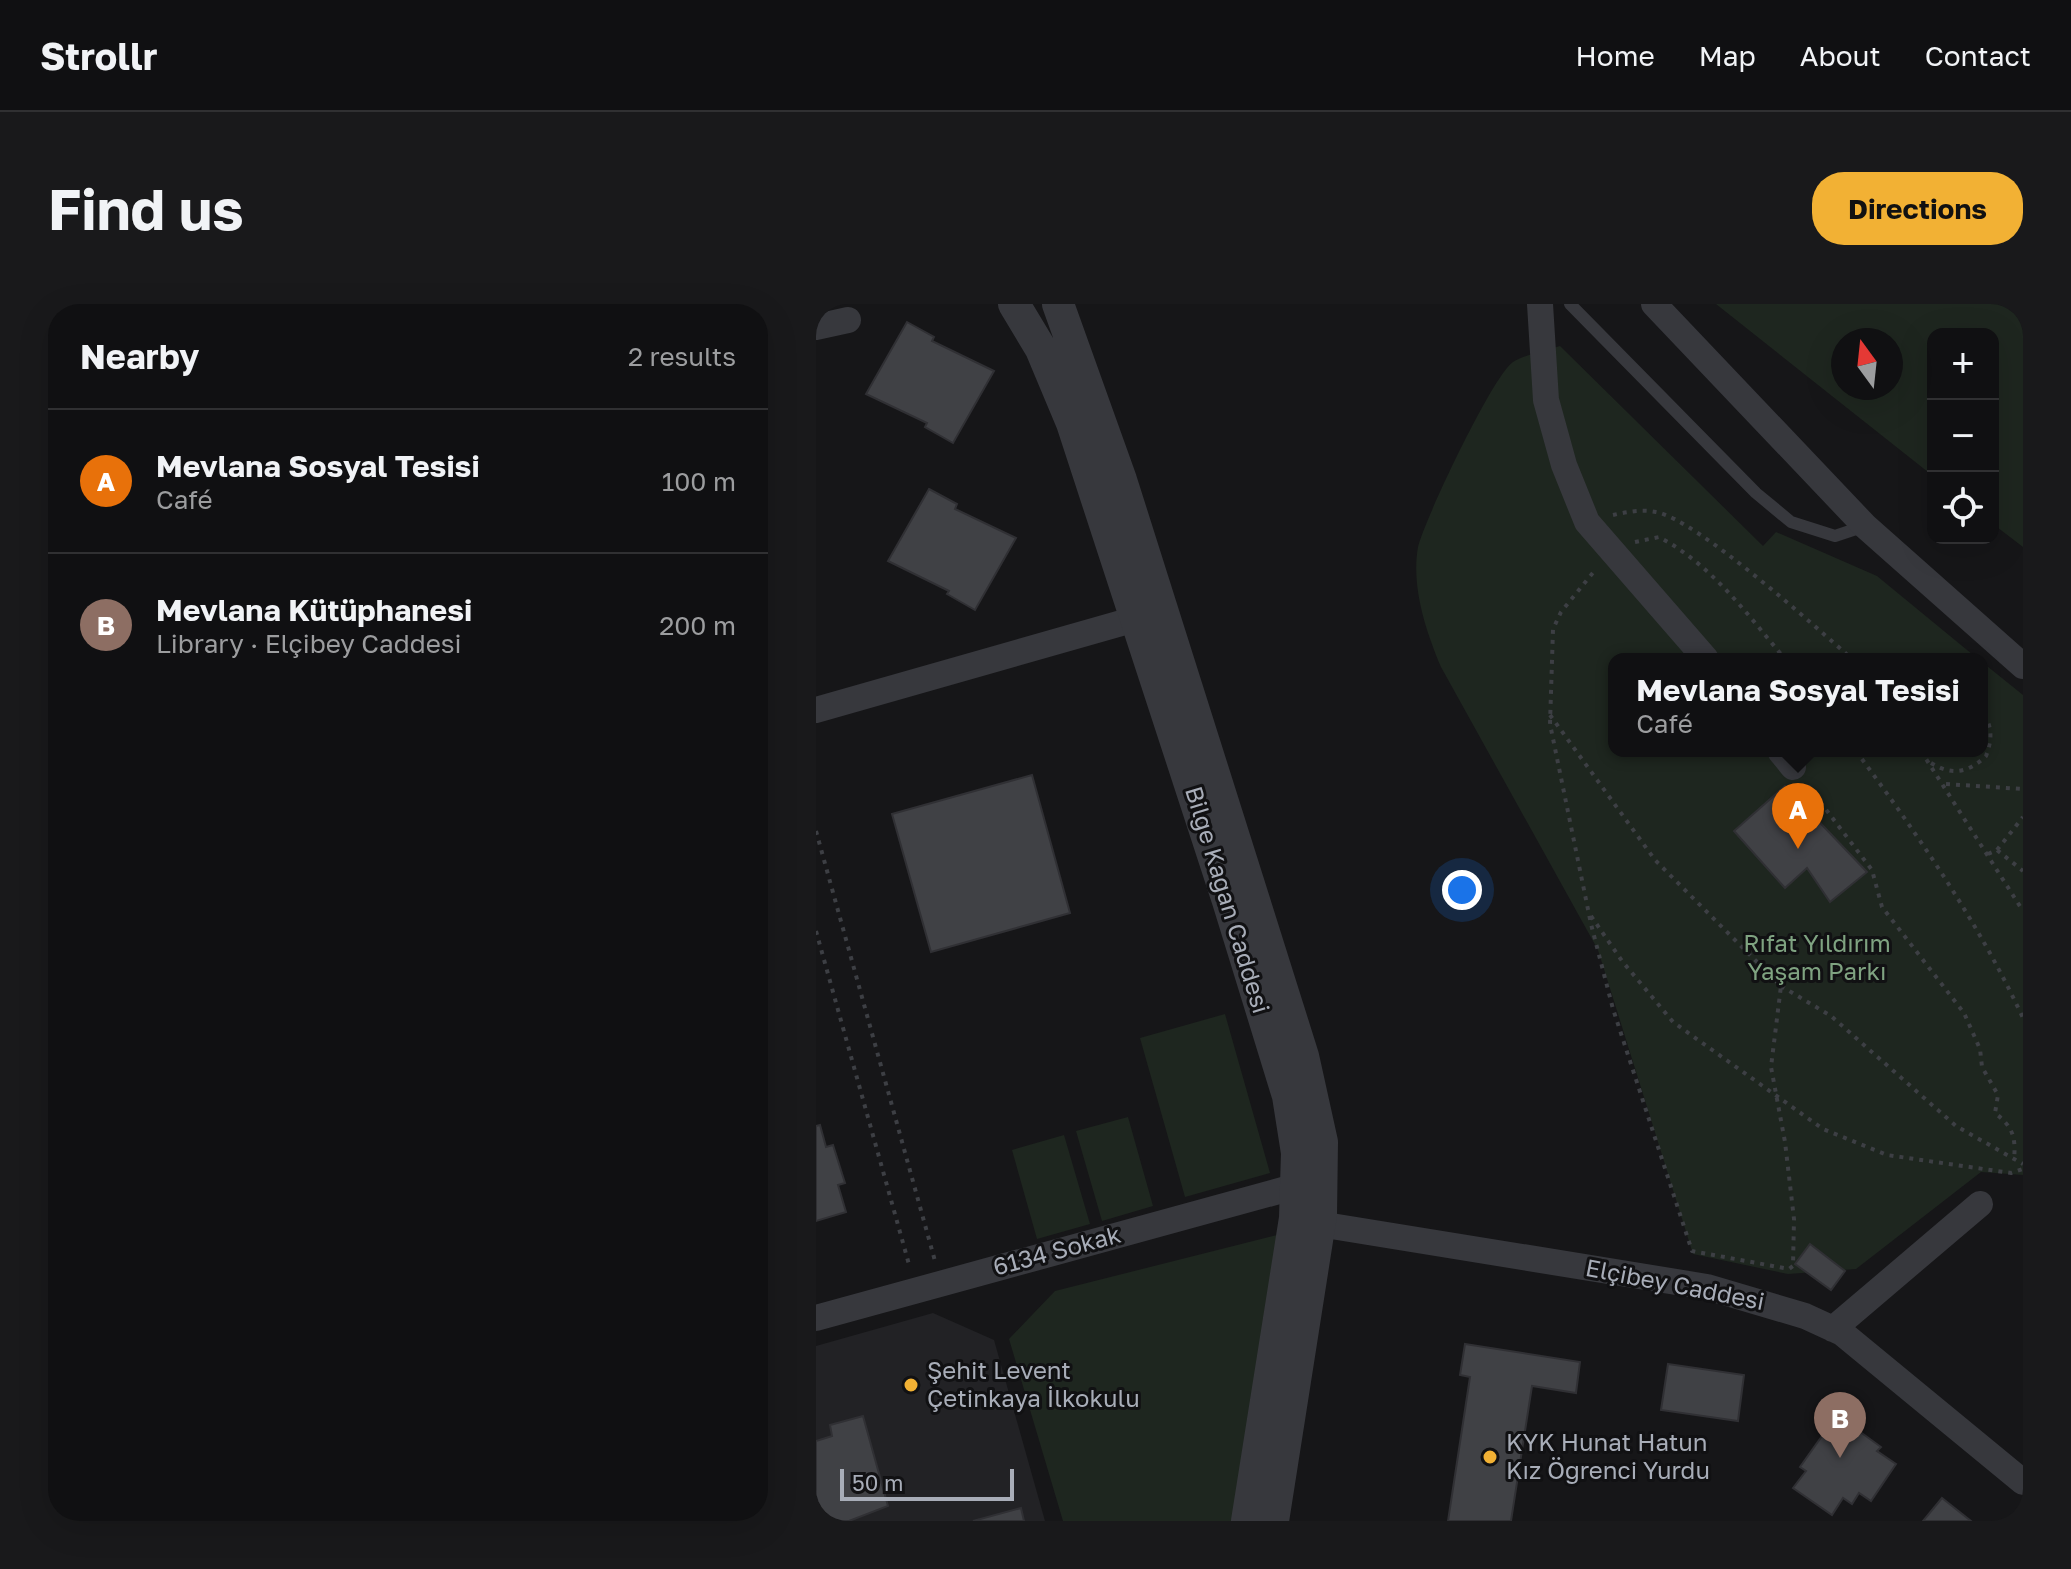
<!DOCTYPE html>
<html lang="en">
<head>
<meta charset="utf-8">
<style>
	body { margin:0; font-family:"Golos Text",sans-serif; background:#19191b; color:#f1f3f6 }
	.controls { position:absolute; right:24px; top:24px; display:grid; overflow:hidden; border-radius:16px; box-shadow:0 8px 32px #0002 }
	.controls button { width:72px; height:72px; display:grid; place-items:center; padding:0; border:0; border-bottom:2px solid #303032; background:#101012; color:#f1f3f6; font:40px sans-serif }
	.compass { position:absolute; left:1015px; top:24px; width:72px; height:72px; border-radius:50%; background:#101012; box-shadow:0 8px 32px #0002; rotate:345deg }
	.scale { position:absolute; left:24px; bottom:20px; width:174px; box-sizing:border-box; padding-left:8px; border:4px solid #a8adb8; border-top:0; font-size:22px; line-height:28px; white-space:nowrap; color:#a8adb8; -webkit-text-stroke:6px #111113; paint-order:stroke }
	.you { position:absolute; left:646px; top:586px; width:28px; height:28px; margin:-20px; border:6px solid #fff; border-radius:50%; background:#1a73e8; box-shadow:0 0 0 12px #1a73e833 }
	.badge { display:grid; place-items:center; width:52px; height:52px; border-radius:50%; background:#f2b134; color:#fff; font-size:26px; font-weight:700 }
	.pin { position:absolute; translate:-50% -66px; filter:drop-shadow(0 2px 4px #0008) }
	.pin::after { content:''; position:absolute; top:42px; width:28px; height:24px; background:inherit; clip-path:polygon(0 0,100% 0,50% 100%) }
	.popup { position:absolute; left:792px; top:349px; width:380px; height:104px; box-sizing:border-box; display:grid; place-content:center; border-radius:16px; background:#101012; filter:drop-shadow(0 2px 6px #0005); font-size:26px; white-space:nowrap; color:#9c9d9f }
	.popup b { font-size:30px; color:#f1f3f6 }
	.popup::after { content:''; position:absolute; left:50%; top:100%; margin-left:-16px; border:16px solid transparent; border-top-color:#101012 }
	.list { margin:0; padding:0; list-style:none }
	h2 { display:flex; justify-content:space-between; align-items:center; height:104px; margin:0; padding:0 32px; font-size:34px }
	h2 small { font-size:26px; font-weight:400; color:#9c9d9f }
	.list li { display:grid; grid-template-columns:52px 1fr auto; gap:24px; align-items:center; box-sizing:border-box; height:144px; padding:0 32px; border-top:2px solid #303032 }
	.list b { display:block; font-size:30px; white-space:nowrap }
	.list p { margin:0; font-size:26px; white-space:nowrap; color:#9c9d9f }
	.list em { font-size:26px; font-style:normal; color:#9c9d9f }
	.icon { flex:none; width:44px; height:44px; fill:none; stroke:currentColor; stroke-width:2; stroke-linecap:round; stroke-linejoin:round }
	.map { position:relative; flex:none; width:1207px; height:1217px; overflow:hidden; border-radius:32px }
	header { display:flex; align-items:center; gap:48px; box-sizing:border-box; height:112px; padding:0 40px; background:#101012; border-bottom:2px solid #303032 }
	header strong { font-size:38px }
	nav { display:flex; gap:44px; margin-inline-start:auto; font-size:28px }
	.intro { display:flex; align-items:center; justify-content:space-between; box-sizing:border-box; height:192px; padding:0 48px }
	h1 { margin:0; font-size:56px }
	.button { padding:20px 36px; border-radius:32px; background:#f2b134; color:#111; font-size:28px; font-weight:700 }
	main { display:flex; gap:48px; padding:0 48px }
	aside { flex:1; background:#101012; border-radius:32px; box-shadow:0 8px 32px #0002 }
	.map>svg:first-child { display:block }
	.built { fill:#222225 }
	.green { fill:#1e261f; fill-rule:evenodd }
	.building { fill:#404145; stroke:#303034; stroke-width:2 }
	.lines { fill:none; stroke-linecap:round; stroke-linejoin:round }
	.path { stroke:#3d3f44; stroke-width:4; stroke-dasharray:4 6; stroke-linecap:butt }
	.service { stroke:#37383d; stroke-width:12 }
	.minor { stroke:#37383d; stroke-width:26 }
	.tertiary { stroke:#37383d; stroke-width:32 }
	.poi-dot { fill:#f2b134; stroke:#111113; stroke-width:3 }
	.labels { text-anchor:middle; stroke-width:6; stroke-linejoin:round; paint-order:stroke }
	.street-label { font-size:24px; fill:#a8adb8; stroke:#111113 }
	.park-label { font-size:24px; fill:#7fa381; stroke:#111113 }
	.poi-label { font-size:24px; fill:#a8adb8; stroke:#111113; text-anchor:start }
</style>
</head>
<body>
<header>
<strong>Strollr</strong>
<nav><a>Home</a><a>Map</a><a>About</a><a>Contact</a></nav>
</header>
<div class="intro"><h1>Find us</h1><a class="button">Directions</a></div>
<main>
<aside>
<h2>Nearby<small>2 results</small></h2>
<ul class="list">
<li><span class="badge" style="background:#e8710a">A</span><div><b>Mevlana Sosyal Tesisi</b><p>Café</p></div><em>100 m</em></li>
<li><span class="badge" style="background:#8d6e63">B</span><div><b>Mevlana Kütüphanesi</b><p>Library · Elçibey Caddesi</p></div><em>200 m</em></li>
</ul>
</aside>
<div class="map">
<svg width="1207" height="1217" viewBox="0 0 1207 1217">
	<rect width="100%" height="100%" fill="#161618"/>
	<path class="built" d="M117,1009L178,1036L229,1217H0V1042Z"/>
	<path class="green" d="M900,0H1207V243L1177,220V30H1117V172ZM1075,36V84H1027V36Z
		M744,42L947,242L960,228L1061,272L1162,355H798V447H1166V358L1207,391V871L1165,868L1040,965L972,970L877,950L782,646L625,363C610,327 595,283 602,243C608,217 677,71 697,58C710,50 730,47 744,42Z
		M409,710L454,869L369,893L324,734Z
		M312,813L337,902L286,917L260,827Z
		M248,831L274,920L221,935L196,846Z
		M469,929L424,1217H247L193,1035L239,987Z"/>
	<path class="building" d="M91,18L118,33L116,37L178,67L137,139L109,123L111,119L50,90Z
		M113,185L141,200L139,205L200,234L159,306L131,290L133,287L72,257Z
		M216,471L254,609L115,648L76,510Z
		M969,482L1051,568L1014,598L991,564L969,584L918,527Z
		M4,821L10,843L17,841L29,879L22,881L30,908L0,917V822Z
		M994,940L1029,967L1015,986L979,960Z
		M649,1040L764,1058L760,1089L716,1082L695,1217H632L654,1073L644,1071Z
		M852,1060L928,1071L922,1117L845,1106Z
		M1021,1111L1065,1143L1061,1147L1080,1160L1055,1197L1043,1189L1036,1200L1027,1194L1016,1211L977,1184L990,1167L984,1163Z
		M47,1112L72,1202L33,1217H0V1137L16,1132L14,1121Z
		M1126,1194L1155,1217H1107Z
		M205,1204L208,1217H157Z"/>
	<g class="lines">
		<path class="path" d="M797,211C810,208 826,205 840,208C880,215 1001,324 1036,355
			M819,238L843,233C896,261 931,310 969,355
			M734,411L839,556L965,682L955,763L969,838L978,915L977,962L973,965L876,947L797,705L775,620L734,420L737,325L745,308L780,265
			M1040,447C1102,531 1163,619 1207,714
			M1105,447L1207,607
			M1115,459C1136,472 1152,469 1170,452C1176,436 1177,422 1166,408
			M1130,480L1207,485
			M992,482L1056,566L1066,603L1148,709L1164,745L1166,763L1182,791L1179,809C1197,823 1200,833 1198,856
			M0,527L119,957
			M1181,546L1207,513
			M1172,550L1181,546L1207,567
			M775,612L806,657L857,718L1007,825L1071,851L1195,869L1207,865
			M0,627L94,964
			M965,682L1015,712L1140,822L1207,860"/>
		<path class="service" d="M754,0L940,189L975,218L1019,232L1049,222"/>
		<path class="minor" d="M724,0L730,96L748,161L771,218L890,355
			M838,0L1049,222L1207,362
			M0,23L32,16
			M0,406L323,314
			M964,447L977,463
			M503,920L891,983L989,1012L1026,1029L1207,1178
			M0,1014L481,882
			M1017,1025L1164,900"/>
		<path class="tertiary" d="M198,0L225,45L256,119L412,597L472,792L481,849L479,914L431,1217
			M242,0L305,176L424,552L487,752L506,838L505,911L457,1217"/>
	</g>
	<g class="poi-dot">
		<circle cx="95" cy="1081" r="8"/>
		<circle cx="674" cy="1153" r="8"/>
	</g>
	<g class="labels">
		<g class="street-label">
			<text transform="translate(411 596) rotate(73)" y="8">Bilge Kağan Caddesi</text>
			<text transform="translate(241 947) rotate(-15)" y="8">6134 Sokak</text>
			<text transform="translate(859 981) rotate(11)" y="8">Elçibey Caddesi</text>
		</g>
		<g class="park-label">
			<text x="1001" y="648">Rıfat Yıldırım<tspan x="1001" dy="28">Yaşam Parkı</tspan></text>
		</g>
		<g class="poi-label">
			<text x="111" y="1075">Şehit Levent<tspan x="111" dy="28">Çetinkaya İlkokulu</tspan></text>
			<text x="690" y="1147">KYK Hunat Hatun<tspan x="690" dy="28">Kız Öğrenci Yurdu</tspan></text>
		</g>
	</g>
</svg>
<div class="controls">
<button>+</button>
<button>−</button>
<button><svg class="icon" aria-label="locate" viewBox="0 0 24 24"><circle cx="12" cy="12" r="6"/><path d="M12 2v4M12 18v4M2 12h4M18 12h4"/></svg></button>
</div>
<svg class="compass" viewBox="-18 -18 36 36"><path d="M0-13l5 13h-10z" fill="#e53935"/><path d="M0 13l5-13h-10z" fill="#9c9d9f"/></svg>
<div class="scale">50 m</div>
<div class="you"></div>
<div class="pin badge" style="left:982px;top:545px;background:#e8710a">A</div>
<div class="popup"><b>Mevlana Sosyal Tesisi</b>Café</div>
<div class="pin badge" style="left:1024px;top:1154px;background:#8d6e63">B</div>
</div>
</main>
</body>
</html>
